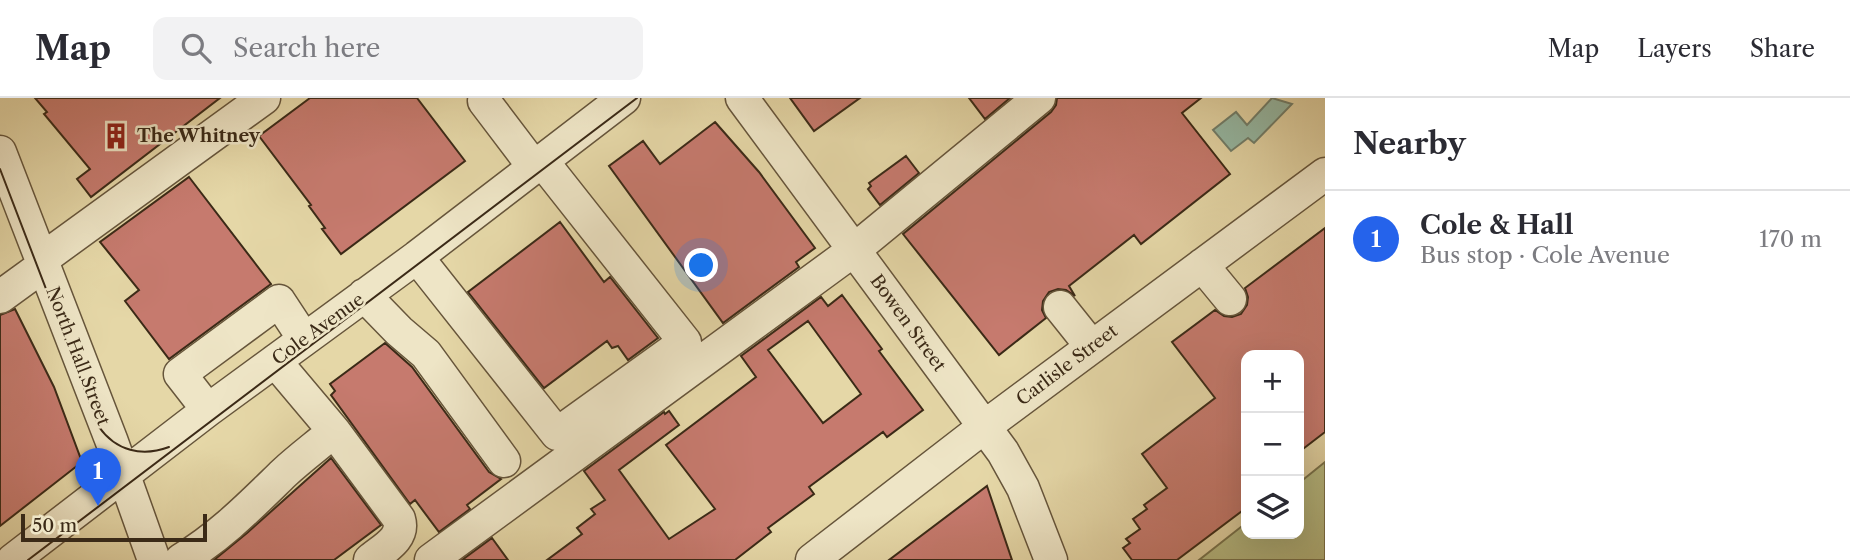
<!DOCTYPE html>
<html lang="en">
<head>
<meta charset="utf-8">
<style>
	body { margin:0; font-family:"Libre Caslon Text",serif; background:#f2f2f3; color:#2b2b33 }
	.controls { position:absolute; right:21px; bottom:21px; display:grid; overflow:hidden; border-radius:14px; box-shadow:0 7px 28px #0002 }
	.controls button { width:63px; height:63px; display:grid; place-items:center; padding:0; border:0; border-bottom:2px solid #e1e1e2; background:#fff; color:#2b2b33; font:35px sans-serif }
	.scale { position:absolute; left:21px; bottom:18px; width:186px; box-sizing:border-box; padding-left:7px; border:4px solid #3b2a17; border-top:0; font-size:19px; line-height:24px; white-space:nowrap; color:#3b2a17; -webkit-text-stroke:5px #eee5c6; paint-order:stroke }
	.you { position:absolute; left:702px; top:168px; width:24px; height:24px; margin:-18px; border:5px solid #fff; border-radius:50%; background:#1a73e8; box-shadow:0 0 0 10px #1a73e833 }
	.badge { display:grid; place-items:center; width:46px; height:46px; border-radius:50%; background:#2563eb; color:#fff; font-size:23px; font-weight:700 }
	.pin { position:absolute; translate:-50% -58px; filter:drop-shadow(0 2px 4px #0008) }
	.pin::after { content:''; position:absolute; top:37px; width:24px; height:21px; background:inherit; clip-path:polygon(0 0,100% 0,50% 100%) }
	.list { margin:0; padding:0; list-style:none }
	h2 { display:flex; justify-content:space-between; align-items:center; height:91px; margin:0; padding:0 28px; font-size:30px }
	h2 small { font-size:23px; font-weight:400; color:#7c7c81 }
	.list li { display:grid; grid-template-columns:46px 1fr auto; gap:21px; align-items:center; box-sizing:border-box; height:98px; padding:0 28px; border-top:2px solid #e1e1e2 }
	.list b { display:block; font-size:26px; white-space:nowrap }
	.list p { margin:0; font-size:23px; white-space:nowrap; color:#7c7c81 }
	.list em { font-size:23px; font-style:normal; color:#7c7c81 }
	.icon { flex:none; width:38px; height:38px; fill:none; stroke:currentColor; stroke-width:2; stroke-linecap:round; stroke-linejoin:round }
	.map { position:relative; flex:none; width:1325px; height:462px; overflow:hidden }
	header { display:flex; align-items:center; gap:42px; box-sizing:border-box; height:98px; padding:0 35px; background:#fff; border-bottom:2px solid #e1e1e2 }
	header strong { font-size:33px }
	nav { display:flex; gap:38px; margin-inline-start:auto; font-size:24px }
	.search { width:490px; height:63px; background:#f2f2f3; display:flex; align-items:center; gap:18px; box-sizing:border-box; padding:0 24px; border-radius:14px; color:#7c7c81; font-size:26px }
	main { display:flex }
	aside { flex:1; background:#fff }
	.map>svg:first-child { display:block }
	.green { fill:#b7bd85; stroke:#79744e; stroke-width:2 }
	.water { fill:#96baa6; stroke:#72806d; stroke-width:2 }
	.building { fill:#c67a6e; stroke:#3b2a17; stroke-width:2; fill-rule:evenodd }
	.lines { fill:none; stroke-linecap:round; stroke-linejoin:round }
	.minor-casing { stroke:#66553b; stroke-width:35 }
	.minor { stroke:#eee5c6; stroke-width:32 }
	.tram { stroke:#3b2a17; stroke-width:2 }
	.labels { text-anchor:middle; stroke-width:5; stroke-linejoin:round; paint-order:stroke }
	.poi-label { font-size:18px; font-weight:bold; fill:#3b2a17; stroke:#eee5c6; text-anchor:start }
	.street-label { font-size:18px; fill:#3b2a17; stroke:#eee5c6 }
</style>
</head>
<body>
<header>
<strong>Map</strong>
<div class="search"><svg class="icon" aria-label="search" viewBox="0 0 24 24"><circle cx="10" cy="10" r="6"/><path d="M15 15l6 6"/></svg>Search here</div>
<nav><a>Map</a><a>Layers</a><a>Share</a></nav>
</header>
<main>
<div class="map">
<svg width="1325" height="462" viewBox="0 0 1325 462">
	<rect width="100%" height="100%" fill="#e5d7a7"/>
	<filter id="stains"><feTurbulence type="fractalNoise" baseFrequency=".00286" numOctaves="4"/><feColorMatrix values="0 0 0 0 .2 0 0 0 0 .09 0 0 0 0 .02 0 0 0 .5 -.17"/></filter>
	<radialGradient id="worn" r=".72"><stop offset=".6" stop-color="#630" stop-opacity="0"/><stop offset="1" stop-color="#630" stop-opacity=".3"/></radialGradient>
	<path class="green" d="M1325,364V462H1199L1246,425V436H1299V385Z"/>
	<path class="water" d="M1272,0L1292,6L1254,45L1248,40L1231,53L1213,32L1236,14L1247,27Z"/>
	<path class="building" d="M35,0H220L91,99L77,81L90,71L44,16L47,14Z
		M310,0H417L465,63L341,156L322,131L325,130L309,108L311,107L259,38Z
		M790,0H860L814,33Z
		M969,0H1010L985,21Z
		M1057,0H1201L1182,15L1230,76L1141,146L1134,137L1069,188L1075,198L1066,192L1058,191L1049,194L1043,203L1042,212L1046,220L999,257L903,136L1051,14L1056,7Z
		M715,24L759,74L815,150L796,164L799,169L723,225L609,68L643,43L660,66Z
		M906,58L919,75L880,107L868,91L871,88L869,85Z
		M189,79L271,186L169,261L125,203L139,192L100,144Z
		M560,124L604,184L610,179L658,240L628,262L618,248L612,250L607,243L544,290L468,194Z
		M1325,130V334L1299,354V257H1246V410L1177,462H1132L1123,450L1130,445L1126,441L1140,431L1133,421L1147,411L1144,407L1167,390L1142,356L1215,300L1172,244L1215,212L1224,218L1232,219L1241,216L1247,207L1248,199L1245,190Z
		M842,197L882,251L879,253L923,312L887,339L883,334L809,389L814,396L768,430L771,434L735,462H547L582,436L577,430L595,416L591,411L605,402L584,373L664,314L665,316L669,313L679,327L619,372L669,441L715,411L666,347L756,279L741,258L821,199L828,208ZM808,223L861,296L823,325L768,252Z
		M15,211L54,289L82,364L0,428V217Z
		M385,245L412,269L489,374L501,381L467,407L470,411L439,434L415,402L410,406L331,297L335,293L330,286Z
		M331,360L381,427L334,462H214L247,435Z
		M987,388L1012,462H889Z
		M492,440L508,462H462Z"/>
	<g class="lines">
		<g class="minor-casing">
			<path id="minor" d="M742,0L1003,354L1023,390L1051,462
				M484,3L534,69
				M0,54L112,344L154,462
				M417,159L557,336L685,244L542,63
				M41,162L264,0
				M1202,167L1230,201
				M364,197L399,233L426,256L504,363
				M0,199L44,167
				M1060,209L1092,249
				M275,263L334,333L399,421C405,441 383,451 370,462
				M208,312L180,276L279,203L304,241
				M13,462L208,312L417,159L624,0
				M181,462C221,438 251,407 284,375C300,360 318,347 334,333
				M431,462L854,152L1039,0
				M812,462L984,329L1325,76"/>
		</g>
		<use href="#minor" class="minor"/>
		<path class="tram" d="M0,71L99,329C116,353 142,359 169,349
			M28,462L637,0"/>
	</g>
	<defs>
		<g id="building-bare" transform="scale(2.1)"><path d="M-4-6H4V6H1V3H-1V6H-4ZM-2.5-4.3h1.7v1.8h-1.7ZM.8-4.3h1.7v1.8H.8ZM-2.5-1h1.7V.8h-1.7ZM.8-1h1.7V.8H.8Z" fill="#8f2418" stroke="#eee5c6" stroke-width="2.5" paint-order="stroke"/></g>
	</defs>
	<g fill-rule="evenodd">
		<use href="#building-bare" x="116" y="38"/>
	</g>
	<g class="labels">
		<g class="poi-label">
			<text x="137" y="44">The Whitney</text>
		</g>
		<g class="street-label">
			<text transform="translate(908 225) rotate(54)" y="6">Bowen Street</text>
			<text transform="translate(318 231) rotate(-36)" y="6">Cole Avenue</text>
			<text transform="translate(78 258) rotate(69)" y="6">North Hall Street</text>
			<text transform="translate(1067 267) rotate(-37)" y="6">Carlisle Street</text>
		</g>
	</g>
	<rect width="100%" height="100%" filter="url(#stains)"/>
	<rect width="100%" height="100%" fill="url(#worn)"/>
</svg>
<div class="controls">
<button>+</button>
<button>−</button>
<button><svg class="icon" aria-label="layers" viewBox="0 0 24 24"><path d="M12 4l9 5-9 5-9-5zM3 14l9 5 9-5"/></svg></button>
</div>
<div class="scale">50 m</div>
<div class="you"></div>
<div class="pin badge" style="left:98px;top:408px">1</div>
</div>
<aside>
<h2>Nearby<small></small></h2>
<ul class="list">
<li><span class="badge">1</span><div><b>Cole &amp; Hall</b><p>Bus stop · Cole Avenue</p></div><em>170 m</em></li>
</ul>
</aside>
</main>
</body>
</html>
